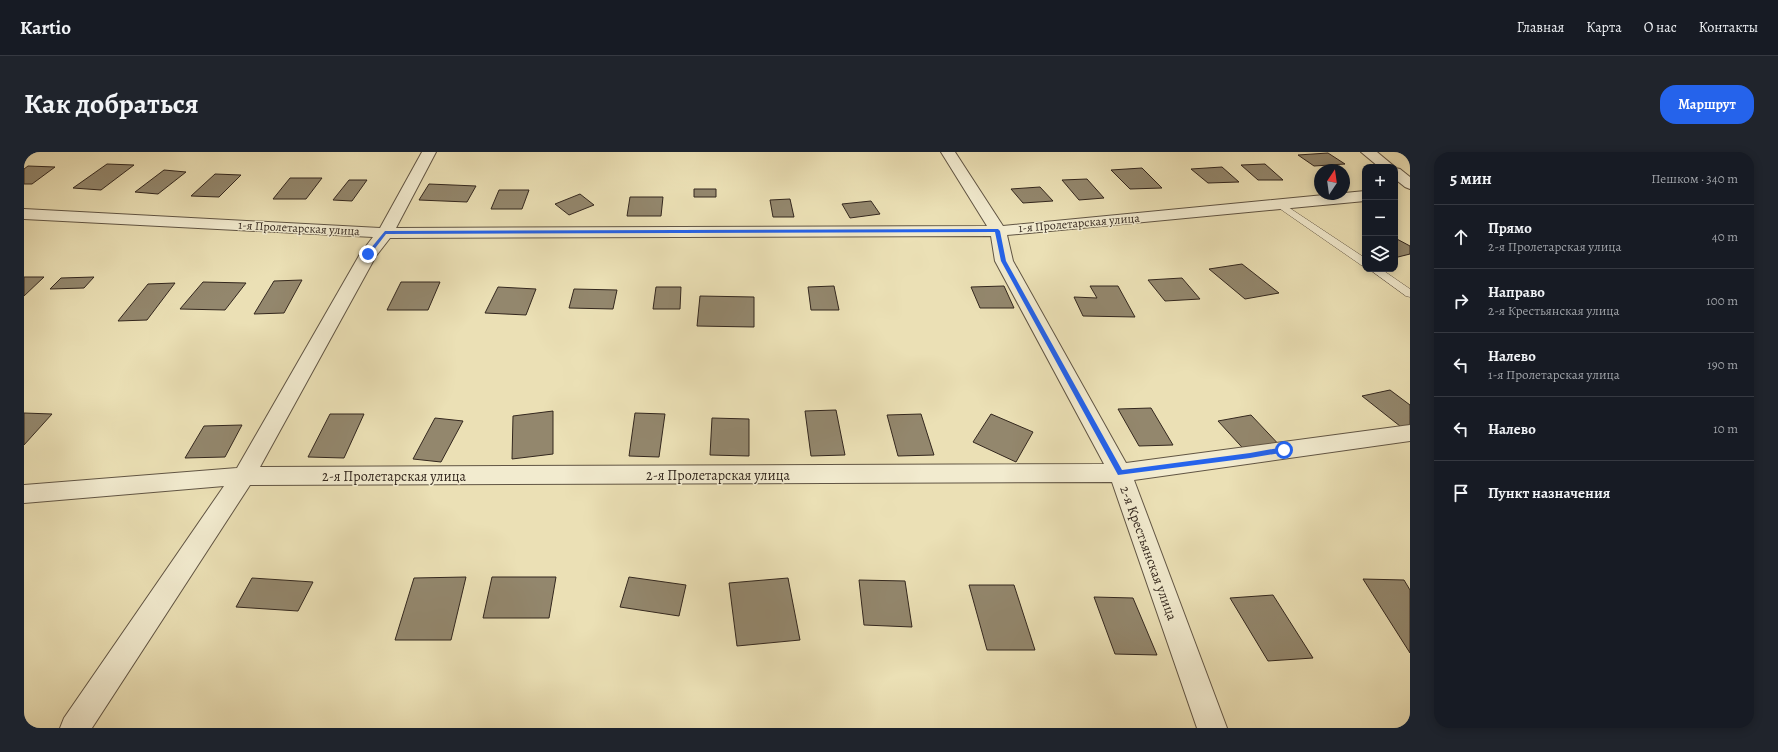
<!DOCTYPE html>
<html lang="ru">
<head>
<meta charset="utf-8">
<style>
	body { margin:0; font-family:Alegreya,serif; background:#20242c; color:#f1f3f6 }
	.controls { position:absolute; right:12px; top:12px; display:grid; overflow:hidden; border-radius:8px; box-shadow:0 2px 10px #0003 }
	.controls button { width:36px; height:36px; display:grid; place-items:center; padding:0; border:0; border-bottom:1px solid #363941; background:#171b24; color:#f1f3f6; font:20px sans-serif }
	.compass { position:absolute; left:1290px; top:12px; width:36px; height:36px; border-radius:50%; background:#171b24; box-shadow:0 2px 10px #0003; rotate:13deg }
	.stop { position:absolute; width:12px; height:12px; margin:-9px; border:3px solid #2563eb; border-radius:50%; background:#fff }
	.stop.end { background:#2563eb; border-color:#fff; box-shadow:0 1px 4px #0008 }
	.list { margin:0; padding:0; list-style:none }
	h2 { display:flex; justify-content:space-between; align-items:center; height:52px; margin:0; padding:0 16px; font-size:17px }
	h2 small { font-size:13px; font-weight:400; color:#9ea1a6 }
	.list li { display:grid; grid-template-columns:26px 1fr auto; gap:12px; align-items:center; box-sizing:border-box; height:64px; padding:0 16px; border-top:1px solid #363941 }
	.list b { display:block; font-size:15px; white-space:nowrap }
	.list p { margin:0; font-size:13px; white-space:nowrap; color:#9ea1a6 }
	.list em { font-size:13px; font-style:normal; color:#9ea1a6 }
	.icon { flex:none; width:22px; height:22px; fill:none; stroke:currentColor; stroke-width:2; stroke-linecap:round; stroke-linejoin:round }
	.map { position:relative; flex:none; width:1386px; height:576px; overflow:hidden; border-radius:16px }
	header { display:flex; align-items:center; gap:24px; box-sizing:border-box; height:56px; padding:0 20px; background:#171b24; border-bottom:1px solid #363941 }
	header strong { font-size:19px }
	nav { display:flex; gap:22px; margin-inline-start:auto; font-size:14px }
	.intro { display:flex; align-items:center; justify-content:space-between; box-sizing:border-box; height:96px; padding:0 24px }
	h1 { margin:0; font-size:28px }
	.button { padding:10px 18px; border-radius:16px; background:#2563eb; color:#fff; font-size:14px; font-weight:700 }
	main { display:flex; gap:24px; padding:0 24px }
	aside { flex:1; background:#171b24; border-radius:16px; box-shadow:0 2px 10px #0003 }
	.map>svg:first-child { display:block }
	.building { fill:#93876d; stroke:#33271e }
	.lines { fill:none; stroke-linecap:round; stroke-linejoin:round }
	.service-casing { stroke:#615544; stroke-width:1 }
	.minor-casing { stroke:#615544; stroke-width:2 }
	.service { fill:#f2ebcf; fill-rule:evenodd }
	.minor { fill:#f2ebcf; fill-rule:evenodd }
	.route { fill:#2563eb }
	.labels { text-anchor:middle; stroke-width:3; stroke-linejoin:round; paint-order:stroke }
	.far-street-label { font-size:12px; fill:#33271e; stroke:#f2ebcf }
	.street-label { font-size:14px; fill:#33271e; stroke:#f2ebcf }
</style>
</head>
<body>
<header>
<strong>Kartio</strong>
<nav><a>Главная</a><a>Карта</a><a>О нас</a><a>Контакты</a></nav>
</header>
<div class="intro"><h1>Как добраться</h1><a class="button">Маршрут</a></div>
<main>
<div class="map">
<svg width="1386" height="576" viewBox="0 0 1386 576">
	<rect width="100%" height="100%" fill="#ebe0b5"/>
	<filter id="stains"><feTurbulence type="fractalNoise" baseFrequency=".005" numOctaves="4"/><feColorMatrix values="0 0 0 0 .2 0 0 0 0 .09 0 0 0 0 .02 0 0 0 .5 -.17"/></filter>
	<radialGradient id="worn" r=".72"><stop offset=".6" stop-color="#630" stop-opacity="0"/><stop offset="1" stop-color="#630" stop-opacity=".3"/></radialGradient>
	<path class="building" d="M1304,1L1321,12L1290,14L1274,3Z
		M83,12L110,13L77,38L49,36Z
		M1241,12L1259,28H1234L1217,13Z
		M4,14L31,15L8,32H0V17Z
		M1198,15L1215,30L1184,31L1167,17Z
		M1118,16L1138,36L1106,37L1087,18Z
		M140,18L162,20L134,42L111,40Z
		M191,22L217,23L195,45L167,44Z
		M266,26H298L282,47H249Z
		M1063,27L1080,46L1055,48L1038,28Z
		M325,28H343L328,49L309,48Z
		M405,32L452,34L443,50L395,48Z
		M1016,35L1029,49L999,51L987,37Z
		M670,37H692V45H670Z
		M475,38H505L498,57H467Z
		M556,42L570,53L545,63L531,52Z
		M606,45H639L637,64H603Z
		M766,47L770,65H749L746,48Z
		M847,49L856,62L826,66L818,52Z
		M1371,86L1386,94V102L1374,105L1371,103Z
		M1218,112L1255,141L1221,147L1185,117Z
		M0,125H20L0,144Z
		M70,125L60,136L26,137L37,126Z
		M1158,126L1176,147L1141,149L1124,128Z
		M278,128L260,161L230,162L250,129Z
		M179,130L222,131L201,158L156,157Z
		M377,130H416L404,158H363Z
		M151,131L123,168L94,169L124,132Z
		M810,134L815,158H787L784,135Z
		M980,134L990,156H956L947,135Z
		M1066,134H1094L1111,165L1059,164L1050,145L1073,146Z
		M474,135L512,137L502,163L461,161Z
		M632,135H657L656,157H629Z
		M550,137L593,138L589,157L545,156Z
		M676,144L730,145V175L673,174Z
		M1366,238L1386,253V282L1338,244Z
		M1127,256L1149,293L1115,294L1094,257Z
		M812,258L821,303L787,304L781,259Z
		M529,259V302L488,307L489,264Z
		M0,261L28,262L0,293Z
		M611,261L641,262L635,305L605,304Z
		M306,262H340L320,306L284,305Z
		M897,262L910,303L874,304L863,263Z
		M967,262L1009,280L992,310L949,290Z
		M1227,263L1260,298L1226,304L1194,269Z
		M411,266L439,269L417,310L389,307Z
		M688,266L725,267V304L686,303Z
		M218,273L201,305L161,306L180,274Z
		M442,425L427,488H371L390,426Z
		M468,425H532L525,466H459Z
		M605,425L662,433L655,464L596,455Z
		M228,426L289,430L274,459L212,455Z
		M764,426L776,488L713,494L705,431Z
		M1339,427L1380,428L1386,438V501Z
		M835,428L881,429L888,475L840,473Z
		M945,433H990L1011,498H963Z
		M1249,443L1289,506L1244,509L1206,446Z
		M1070,445L1109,446L1133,503L1091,502Z"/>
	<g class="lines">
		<g class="service-casing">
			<path id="service" d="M1255,49L1341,106V114L1337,113L1252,54L1250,52Z
				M1345,117H1357L1386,137V145L1382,144Z"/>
		</g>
		<g class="minor-casing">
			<path id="minor" d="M398,0H412L372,76L963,74L917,0H931L979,74L1341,39V49L983,83L989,109L1102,311L1386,273V289L1110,328L1203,576H1173L1088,330L226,333L68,576H36L40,566L200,334L0,351V333L213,316L336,102L349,85L0,67V57L356,76ZM967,84L971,109L1080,312L236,315L352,104L366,86Z
				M1337,0H1353L1371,15H1355Z
				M1371,16L1376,17L1386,25V37L1381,35L1371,27Z"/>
		</g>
		<use href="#service" class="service"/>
		<use href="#minor" class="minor"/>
	</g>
	<path class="route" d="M974,77L976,79L982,109L1098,318L1226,301L1260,295L1262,296V300L1226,306L1094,323L977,109L971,80L362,82L346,103L342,102L361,79Z"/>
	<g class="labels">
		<g class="far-street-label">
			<text transform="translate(1055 71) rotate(-5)" y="4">1-я Пролетарская улица</text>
			<text transform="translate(275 76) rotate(3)" y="4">1-я Пролетарская улица</text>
		</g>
		<g class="street-label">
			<text x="694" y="328">2-я Пролетарская улица</text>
			<text x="370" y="329">2-я Пролетарская улица</text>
			<text transform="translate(1125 401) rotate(70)" y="5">2-я Крестьянская улица</text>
		</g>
	</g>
	<rect width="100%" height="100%" filter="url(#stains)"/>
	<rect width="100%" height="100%" fill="url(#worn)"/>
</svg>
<div class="controls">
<button>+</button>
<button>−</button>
<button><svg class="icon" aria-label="layers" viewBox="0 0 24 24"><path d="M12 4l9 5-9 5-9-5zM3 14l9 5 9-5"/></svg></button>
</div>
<svg class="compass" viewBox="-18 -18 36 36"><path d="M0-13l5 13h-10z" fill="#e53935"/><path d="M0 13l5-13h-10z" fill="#9ea1a6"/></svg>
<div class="stop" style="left:1260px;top:298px"></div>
<div class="stop end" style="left:344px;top:102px"></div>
</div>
<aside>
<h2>5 мин<small>Пешком · 340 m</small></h2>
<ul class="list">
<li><svg class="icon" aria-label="ahead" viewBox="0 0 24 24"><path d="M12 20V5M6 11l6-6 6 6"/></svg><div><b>Прямо</b><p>2-я Пролетарская улица</p></div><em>40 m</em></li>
<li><svg class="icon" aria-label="right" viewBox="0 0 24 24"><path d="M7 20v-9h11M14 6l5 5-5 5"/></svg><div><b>Направо</b><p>2-я Крестьянская улица</p></div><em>100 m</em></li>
<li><svg class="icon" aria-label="left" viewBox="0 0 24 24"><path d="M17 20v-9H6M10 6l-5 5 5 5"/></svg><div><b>Налево</b><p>1-я Пролетарская улица</p></div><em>190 m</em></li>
<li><svg class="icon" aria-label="left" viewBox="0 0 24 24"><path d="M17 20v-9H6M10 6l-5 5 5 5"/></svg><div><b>Налево</b></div><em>10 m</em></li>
<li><svg class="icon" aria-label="arrive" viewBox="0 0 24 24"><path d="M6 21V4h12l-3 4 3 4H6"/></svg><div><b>Пункт назначения</b></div></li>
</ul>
</aside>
</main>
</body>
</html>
